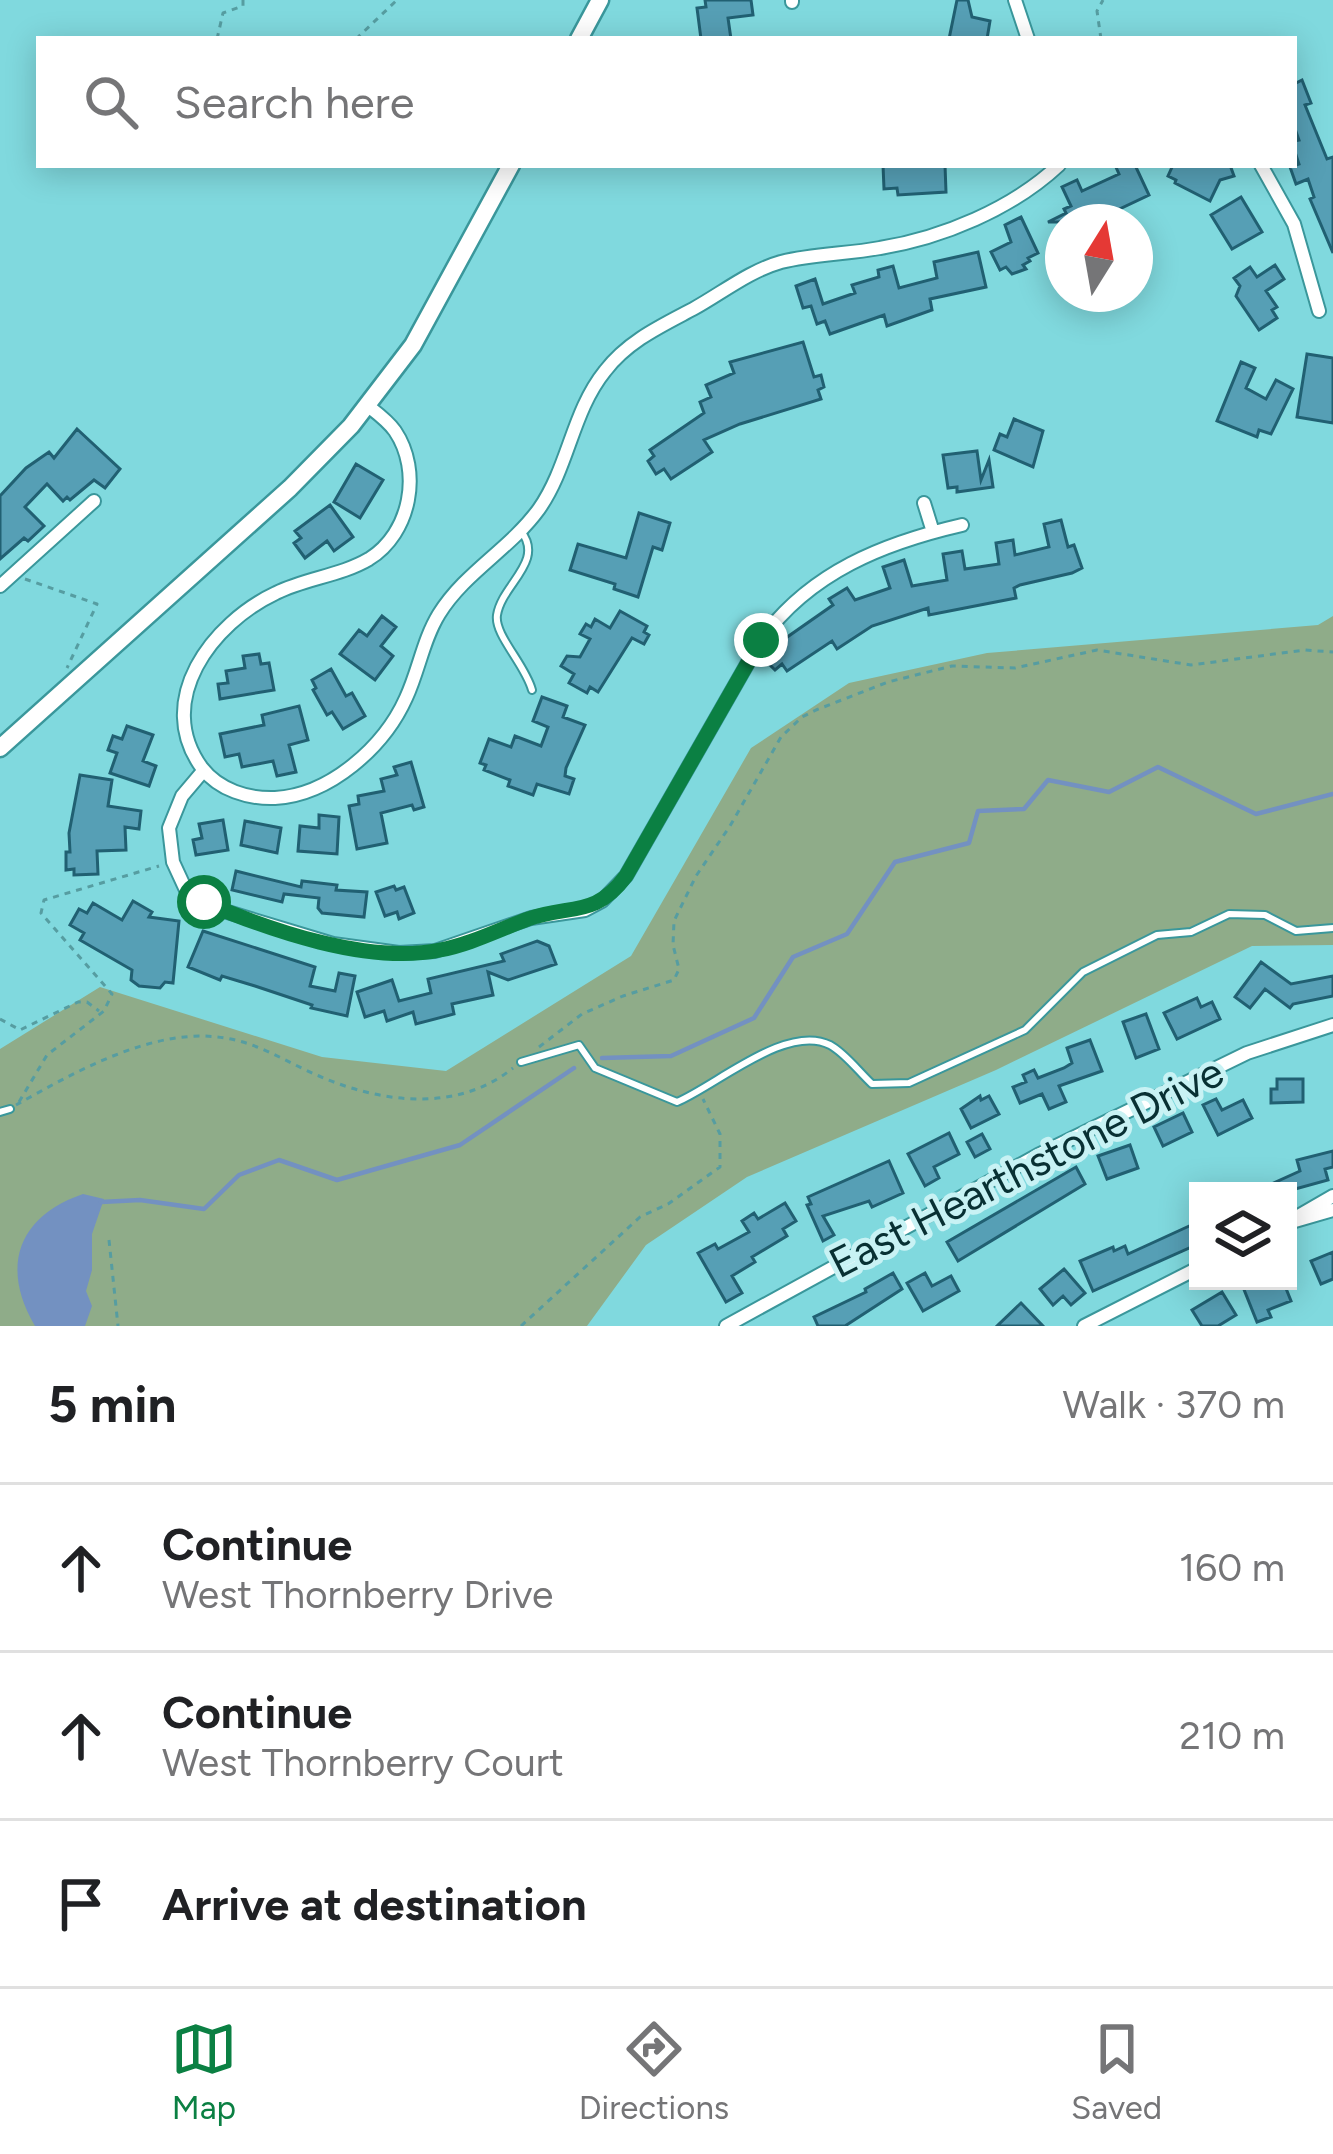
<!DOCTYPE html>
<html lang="en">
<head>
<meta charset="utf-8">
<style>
	body { margin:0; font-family:Figtree,sans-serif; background:#f6f6f6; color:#202124 }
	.controls { position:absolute; right:36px; bottom:36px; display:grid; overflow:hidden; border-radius:0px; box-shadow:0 6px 30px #0003 }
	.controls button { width:108px; height:108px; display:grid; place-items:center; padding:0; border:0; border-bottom:3px solid #e0e0e0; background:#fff; color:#202124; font:60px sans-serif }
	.compass { position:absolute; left:1045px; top:204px; width:108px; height:108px; border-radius:50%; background:#fff; box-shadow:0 6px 30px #0003; rotate:11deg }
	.stop { position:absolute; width:36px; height:36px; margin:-27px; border:9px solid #0b8043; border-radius:50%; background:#fff }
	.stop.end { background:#0b8043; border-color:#fff; box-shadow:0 3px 12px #0008 }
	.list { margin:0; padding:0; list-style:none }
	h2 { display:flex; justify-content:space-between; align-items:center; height:156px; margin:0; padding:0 48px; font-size:51px }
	h2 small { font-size:39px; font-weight:400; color:#757577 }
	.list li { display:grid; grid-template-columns:78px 1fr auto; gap:36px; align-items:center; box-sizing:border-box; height:168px; padding:0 48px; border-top:3px solid #e0e0e0 }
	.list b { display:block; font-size:45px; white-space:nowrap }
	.list p { margin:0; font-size:39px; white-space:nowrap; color:#757577 }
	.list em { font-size:39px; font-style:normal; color:#757577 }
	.icon { flex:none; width:66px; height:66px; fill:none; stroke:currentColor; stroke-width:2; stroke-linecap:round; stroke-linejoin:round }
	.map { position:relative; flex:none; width:1333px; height:1326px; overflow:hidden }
	.search { position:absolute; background:#fff; box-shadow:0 6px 30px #0003; left:36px; right:36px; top:36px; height:132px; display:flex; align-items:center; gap:30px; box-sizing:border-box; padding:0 42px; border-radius:0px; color:#757577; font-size:45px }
	.sheet { height:660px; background:#fff }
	nav { display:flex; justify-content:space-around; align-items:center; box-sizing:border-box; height:168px; border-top:3px solid #e0e0e0; background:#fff; font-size:33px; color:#757577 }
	nav a { display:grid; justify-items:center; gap:6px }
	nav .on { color:#0b8043 }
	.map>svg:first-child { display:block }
	.green { fill:#8fac89 }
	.water { fill:#7391c1 }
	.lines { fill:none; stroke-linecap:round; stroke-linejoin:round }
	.stream { stroke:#7391c1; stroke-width:4.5 }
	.building { fill:#569fb5; stroke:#216072; stroke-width:3 }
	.lane-casing { stroke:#3a979b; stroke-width:10 }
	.street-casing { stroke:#3a979b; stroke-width:16 }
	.secondary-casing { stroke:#3a979b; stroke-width:21 }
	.path { stroke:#569da1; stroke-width:3; stroke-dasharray:6 6; stroke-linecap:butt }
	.lane { stroke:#fff; stroke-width:6 }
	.street { stroke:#fff; stroke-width:12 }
	.secondary { stroke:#fff; stroke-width:16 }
	.route { stroke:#0b8043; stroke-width:15 }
	.labels { text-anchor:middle; stroke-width:10; stroke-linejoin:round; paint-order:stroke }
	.street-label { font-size:42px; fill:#083033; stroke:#c8f2f4 }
</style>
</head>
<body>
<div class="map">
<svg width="1333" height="1326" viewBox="0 0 1333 1326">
	<rect width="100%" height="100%" fill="#80d9de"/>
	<path class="green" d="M1333,616V945L1252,946L996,1070L747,1177L646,1245L587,1326H0V1049L100,987L322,1057L446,1071L631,956L751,748L849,683L987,653L1318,625Z"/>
	<path class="water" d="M83,1194L104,1199L92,1234V1270L86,1291L92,1306L85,1326H35C0,1267 18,1216 83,1194Z"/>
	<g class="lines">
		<path class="stream" d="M602,1058L671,1056L754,1018L793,957L847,934L895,862L969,843L978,811L1024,809L1048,780L1109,792L1158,767L1256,814L1333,794
			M101,1202L140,1200L204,1209L239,1175L279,1160L337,1180L460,1145L574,1068"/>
	</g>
	<path class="building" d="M705,0H751L753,15L728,18L731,39H701L697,8L706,7Z
		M957,0H968L972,17L990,21L987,39H949Z
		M1295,79L1296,83L1302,80L1311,103L1305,105L1327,159L1333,157V253L1310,199L1314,197L1308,179L1296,184L1290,167L1299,164L1294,149V141L1299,140L1294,126Z
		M883,165H945L946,192L898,195L897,188L884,189Z
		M1115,165H1135L1149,195L1092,222H1048L1066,213L1064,209L1071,206L1062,187L1077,180L1082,191L1119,174Z
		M1173,165H1230L1234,176L1220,180L1210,201L1175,183L1176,180L1168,176Z
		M1241,197L1262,232L1232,249L1211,215Z
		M1021,217L1038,253L1028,258L1030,261L1023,265L1026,269L1012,274L1006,267L1000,270L991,252L1011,242L1005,225Z
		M978,252L986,287L930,299L932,310L887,326L884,315L830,334L825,321L817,324L811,306L803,308L796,286L815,279L823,304L855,293L852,285L879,277L878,270L893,266L899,288L937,278L934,262Z
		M1275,265L1284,279L1266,291L1277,307L1272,310L1277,318L1259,330L1236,296L1240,286L1234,278L1250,267L1257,277Z
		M803,342L814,377L821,375L824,387L818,390L821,399L740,424L704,440L712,452L671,479L664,469L656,474L648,461L654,456L650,450L704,413L700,402L711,397L706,385L734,373L730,362Z
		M1307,354L1333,358V423L1297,417Z
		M1241,362L1255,368L1246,388L1266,399L1276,380L1293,389L1271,434L1259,430L1257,437L1217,421Z
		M1014,419L1043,431L1033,467L994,450L1000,434L1007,437Z
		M77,429L120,469L105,488L94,480L70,500L67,497L63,501L47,484L25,507L44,526L28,541L24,538L0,559V496L26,468L49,452L54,458Z
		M977,451L981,480L989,460L993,487L957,492V487L948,488L943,455Z
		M356,464L383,480L360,518L334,502Z
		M330,505L353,537L334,551L327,541L305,558L294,543L301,538L295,531Z
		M639,513L670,523L662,550L653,547L638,597L614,589L615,584L570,570L578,544L626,558Z
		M1061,520L1068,547L1074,545L1082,568L1072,573L1020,585L1014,588L1016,598L929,615L928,608L872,626L837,649L832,641L787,671L782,664L775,670L768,663L778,655L773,647L833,605L829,599L847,588L855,600L890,588L883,567L904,560L912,586L947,580L943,554L962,551L965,569L999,564L996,543L1013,540L1015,555L1049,547L1044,524Z
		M620,611L647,626L644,632L649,635L644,644L632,638L598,692L590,687L587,693L569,683L574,674L561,666L567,656L580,657L590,639L580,634L586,624L591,627L595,619L610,628Z
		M382,616L396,627L381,646L393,656L375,680L340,654L359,630L367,636Z
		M259,654L261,664L269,663L274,690L220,699L218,684L228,683L226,671L245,668L243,656Z
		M331,669L346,696L352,693L365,716L343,729L332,712L327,715L313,690L316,688L312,680Z
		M542,697L567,706L563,717L585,725L566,768L565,776L574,779L569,794L537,784L533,795L508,786L510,780L484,770L486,765L480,763L489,739L511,747L515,736L541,746L548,727L533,721Z
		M299,706L308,740L289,745L296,772L277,776L273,761L242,767L239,754L225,757L220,734L264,725L262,715Z
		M127,726L153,735L143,761L156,766L149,786L110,773L117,753L108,750L113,736L122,739Z
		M411,762L424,807L414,810L412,805L381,813L387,843L357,849L349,806L359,804L358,796L384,791L381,779L397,775L394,767Z
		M80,775L112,780L108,806L141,811L139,829L125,827L126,850L97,851L98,874L74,875V869L66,870V852H70L69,833Z
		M319,815L339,817L337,854L298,851L300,826L319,828Z
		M223,820L228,850L196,855L193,840L202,838L199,824Z
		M245,821L281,828L277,853L241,845Z
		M236,871L301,887L302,881L337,885L336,890L367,892L364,917L322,913L318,908L319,898L284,894L282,902L232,890Z
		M394,886L396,890L404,887L414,913L399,919L397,912L385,916L376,892Z
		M133,901L152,912L149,917L179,921L173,983L165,982L160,988L139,986L131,980L132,970L80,940L84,933L70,925L79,909L87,913L93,903L122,920Z
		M203,931L315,967L310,986L335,991L339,973L355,976L347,1016L311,1008L312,1005L255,986L222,976L220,980L188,967Z
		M537,941L549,946L556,964L508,980L488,972L493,995L452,1004L454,1014L416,1024L413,1012L387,1021L384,1011L365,1017L357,992L392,980L399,1001L431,993L428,979L504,961L501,954Z
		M1261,962L1291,984L1333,976V996L1293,1004L1290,1008L1265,989L1250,1008L1235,997Z
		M1197,998L1201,1007L1212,1002L1220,1019L1177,1039L1164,1013Z
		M1146,1014L1159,1049L1136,1058L1123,1022Z
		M1090,1040L1102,1071L1059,1086L1066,1102L1049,1109L1042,1094L1020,1103L1013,1087L1026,1082L1023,1075L1034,1070L1038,1078L1064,1068L1072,1063L1067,1048Z
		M1277,1079H1303V1102L1271,1103V1089H1277Z
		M980,1096L981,1100L989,1096L999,1114L971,1128L961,1109Z
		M1216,1099L1222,1110L1243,1100L1252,1118L1218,1135L1203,1105Z
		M1183,1113L1192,1132L1163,1146L1154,1127Z
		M949,1133L959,1154L934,1167L939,1178L925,1186L908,1154Z
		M982,1134L990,1149L975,1157L967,1142Z
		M1130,1145L1138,1168L1107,1179L1098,1156Z
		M1333,1151V1167L1325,1169L1328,1180L1288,1191H1256L1300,1171L1297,1160Z
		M889,1161L903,1193L872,1207L869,1201L823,1216L834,1235L823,1241L807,1205L811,1204L808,1197Z
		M1076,1167L1085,1184L958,1261L947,1242Z
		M785,1203L796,1221L783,1229L787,1236L752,1257L755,1262L732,1276L742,1293L726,1302L698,1253L715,1244L718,1249L749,1232L742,1221L754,1213L758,1219Z
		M1198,1222V1244L1093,1291L1080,1261L1113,1247L1114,1251L1125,1246L1128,1254Z
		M1333,1252V1279L1321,1284L1311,1261Z
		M1064,1269L1085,1293L1071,1305L1063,1296L1053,1305L1040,1289Z
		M893,1273L902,1289L845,1326H818L814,1317L866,1292L865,1289Z
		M925,1273L932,1286L951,1276L959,1291L923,1311L907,1283Z
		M1257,1281H1283L1291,1301L1268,1310L1271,1317L1257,1322L1243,1287Z
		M1222,1292L1236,1315L1218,1326H1202L1192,1310Z
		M1021,1303L1043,1326H997Z"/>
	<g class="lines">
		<g class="lane-casing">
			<path id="lane" d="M521,531C545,562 502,584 497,615C494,635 525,664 532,690
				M521,1062L579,1045L595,1068L677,1102C717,1085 787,1023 830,1045C845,1053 859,1072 872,1084L909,1083L1025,1030L1083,972L1157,935L1191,932L1229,914L1265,915L1296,931L1333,928
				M0,1112L10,1109"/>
		</g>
		<g class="street-casing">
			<path id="street" d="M1015,0L1028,39
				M792,2V0
				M1261,165L1294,224L1319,311
				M368,406C377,413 388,421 395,431C422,471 411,533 369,559C340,576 306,578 276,593C212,623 153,701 202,768C219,790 248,799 275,798C330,795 384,747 406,698C419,670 423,640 439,614C465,572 510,549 539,509C569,466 572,412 605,371C628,341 661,326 693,309C722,293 749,271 781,262C813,254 848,254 880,248C942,238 1012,209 1059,165
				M924,503L933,532
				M0,586L94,501
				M204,770L182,796L169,828L173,862L185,888L221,910L333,944L399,953L435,951L531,918L585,910L602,901L626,876L761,640C810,572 884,543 962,525
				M1288,1222L1333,1196
				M1288,1223L1333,1210
				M726,1326L1038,1155L1247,1053L1333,1025
				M1084,1326L1198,1268"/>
		</g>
		<g class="secondary-casing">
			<path id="secondary" d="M579,39L600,0
				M0,748L290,488L351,426L413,345L511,165"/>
		</g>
		<path class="path" d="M217,39L223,13L243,6V0
			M356,39L397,0
			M1101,39L1097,11L1103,0
			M25,579L97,604L67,668
			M0,1019L20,1030L78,1002H87L99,1011
			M539,1047L582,1014L623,996L674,980L679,969L673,945L674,921L696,876L730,826L781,737L802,717L816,710L888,682L952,666L1015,668L1097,650L1191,665L1305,650L1333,652
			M19,1102L47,1055L104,1011L112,994L41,913L44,900L159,866
			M16,1105C75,1072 155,1026 225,1038C259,1043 288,1063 319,1076C381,1103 457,1113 513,1068
			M109,1240L118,1326
			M521,1326L640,1217L668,1204L720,1167V1134L703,1099"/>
		<use href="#lane" class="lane"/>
		<use href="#street" class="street"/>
		<use href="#secondary" class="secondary"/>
	</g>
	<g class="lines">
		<path class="route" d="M204,902C269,930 369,965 440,950C471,944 498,930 528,919C570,904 595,918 626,876L761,640"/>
	</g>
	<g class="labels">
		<g class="street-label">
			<text transform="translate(1026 1167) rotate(-27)" y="15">East Hearthstone Drive</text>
		</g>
	</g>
</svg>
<div class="controls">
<button><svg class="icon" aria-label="layers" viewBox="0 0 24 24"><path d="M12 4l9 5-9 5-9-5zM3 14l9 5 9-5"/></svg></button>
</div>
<svg class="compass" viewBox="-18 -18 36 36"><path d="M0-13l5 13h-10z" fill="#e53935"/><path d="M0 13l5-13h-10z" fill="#757577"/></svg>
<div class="stop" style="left:204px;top:902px"></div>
<div class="stop end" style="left:761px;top:640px"></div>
<div class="search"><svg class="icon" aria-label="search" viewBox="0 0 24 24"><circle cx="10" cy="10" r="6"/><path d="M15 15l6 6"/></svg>Search here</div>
</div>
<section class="sheet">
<h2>5 min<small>Walk · 370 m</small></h2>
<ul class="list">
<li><svg class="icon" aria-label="ahead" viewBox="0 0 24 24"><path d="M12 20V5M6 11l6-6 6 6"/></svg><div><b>Continue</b><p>West Thornberry Drive</p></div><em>160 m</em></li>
<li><svg class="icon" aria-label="ahead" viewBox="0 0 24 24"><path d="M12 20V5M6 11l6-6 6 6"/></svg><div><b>Continue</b><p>West Thornberry Court</p></div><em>210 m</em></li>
<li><svg class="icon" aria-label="arrive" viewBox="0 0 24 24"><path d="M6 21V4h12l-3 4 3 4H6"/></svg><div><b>Arrive at destination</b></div></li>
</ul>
</section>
<nav>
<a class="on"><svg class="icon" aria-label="map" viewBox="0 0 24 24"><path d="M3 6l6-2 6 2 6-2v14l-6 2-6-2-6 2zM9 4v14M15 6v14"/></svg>Map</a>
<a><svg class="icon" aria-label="directions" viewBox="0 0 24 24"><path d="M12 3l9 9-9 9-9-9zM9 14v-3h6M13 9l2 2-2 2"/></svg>Directions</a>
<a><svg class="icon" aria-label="saved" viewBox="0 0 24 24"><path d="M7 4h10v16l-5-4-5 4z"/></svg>Saved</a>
</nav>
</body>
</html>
